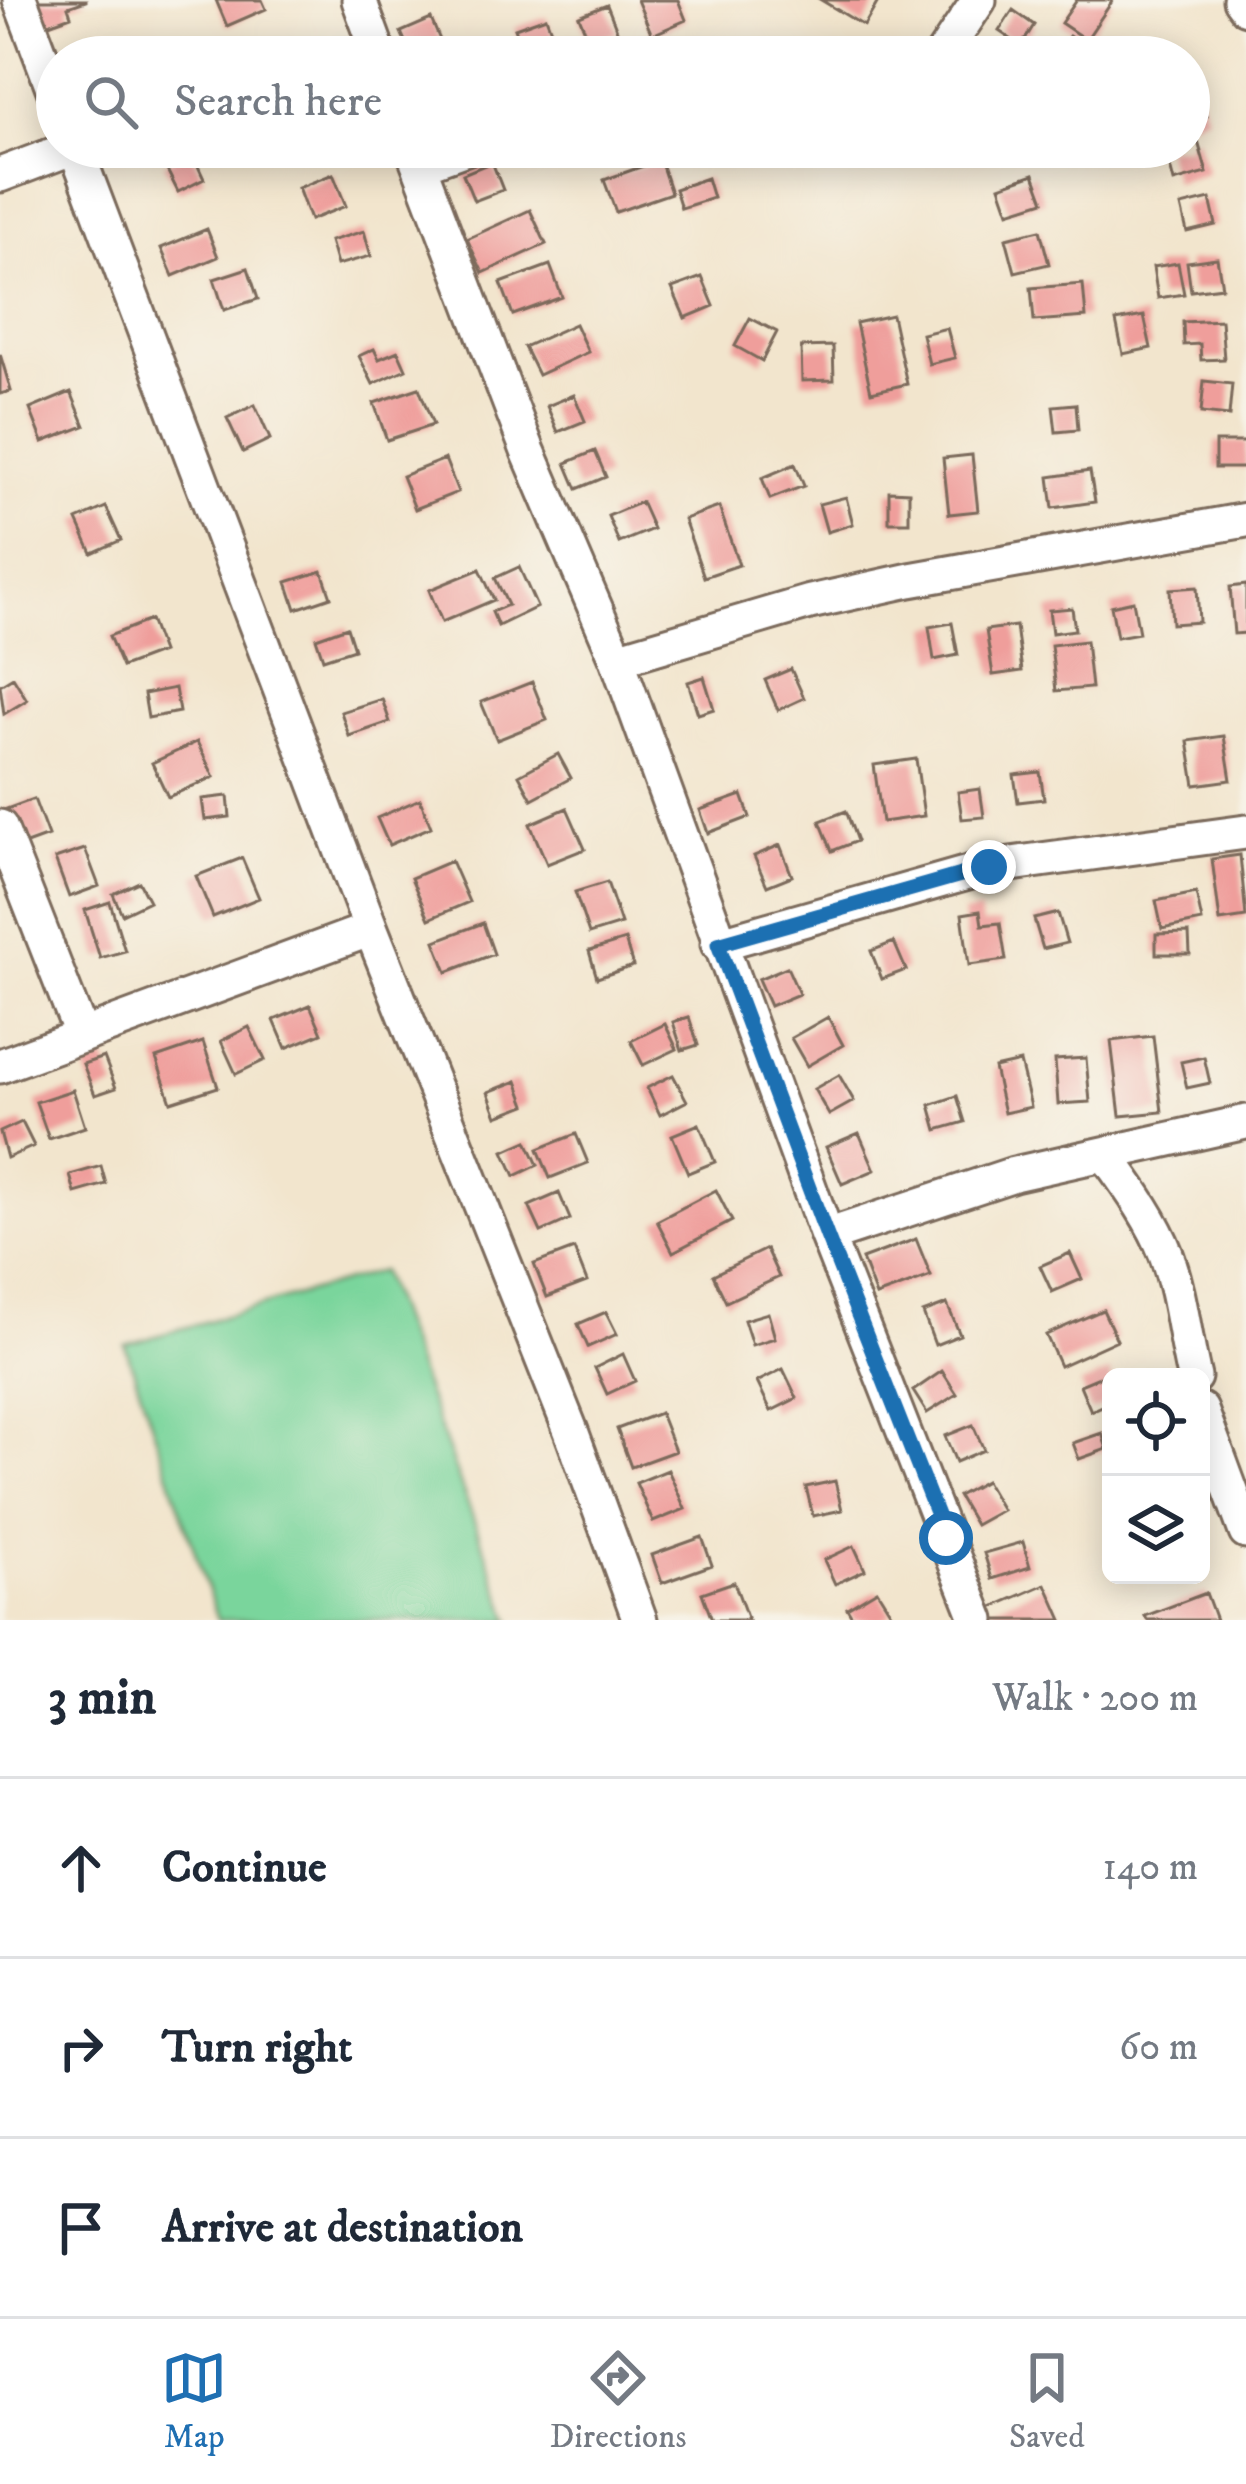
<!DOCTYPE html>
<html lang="en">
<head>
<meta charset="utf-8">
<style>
	body { margin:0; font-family:"IM FELL DW Pica",serif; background:#f6f6f7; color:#1f2937 }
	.controls { position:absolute; right:36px; bottom:36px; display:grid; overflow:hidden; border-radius:18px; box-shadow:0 6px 30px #0003 }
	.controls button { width:108px; height:108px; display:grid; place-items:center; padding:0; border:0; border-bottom:3px solid #e0e1e3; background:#fff; color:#1f2937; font:60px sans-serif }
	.stop { position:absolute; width:36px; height:36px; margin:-27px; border:9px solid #1f6fb2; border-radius:50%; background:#fff }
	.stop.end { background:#1f6fb2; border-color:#fff; box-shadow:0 3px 12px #0008 }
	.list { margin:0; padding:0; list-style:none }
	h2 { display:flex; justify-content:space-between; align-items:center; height:156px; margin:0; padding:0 48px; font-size:51px }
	h2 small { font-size:39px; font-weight:400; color:#747a83 }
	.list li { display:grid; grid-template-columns:78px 1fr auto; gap:36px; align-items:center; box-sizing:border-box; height:180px; padding:0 48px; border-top:3px solid #e0e1e3 }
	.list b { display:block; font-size:45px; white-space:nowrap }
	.list em { font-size:39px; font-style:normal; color:#747a83 }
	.icon { flex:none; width:66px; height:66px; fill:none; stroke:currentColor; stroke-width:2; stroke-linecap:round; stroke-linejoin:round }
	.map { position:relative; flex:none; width:1246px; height:1620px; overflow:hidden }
	.search { position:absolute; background:#fff; box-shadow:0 6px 30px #0003; left:36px; right:36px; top:36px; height:132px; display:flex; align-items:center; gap:30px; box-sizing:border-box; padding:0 42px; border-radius:66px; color:#747a83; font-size:45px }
	.sheet { height:696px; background:#fff }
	nav { display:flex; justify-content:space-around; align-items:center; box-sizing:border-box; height:168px; border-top:3px solid #e0e1e3; background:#fff; font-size:33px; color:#747a83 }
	nav a { display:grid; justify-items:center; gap:6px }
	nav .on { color:#1f6fb2 }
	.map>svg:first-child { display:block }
	.green { fill:#7ad59c; stroke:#5a805d; stroke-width:3 }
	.building { fill:#ef9e9b }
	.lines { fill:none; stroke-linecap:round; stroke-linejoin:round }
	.minor-casing { stroke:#7b6b5b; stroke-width:39 }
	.minor { stroke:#fff; stroke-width:33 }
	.route { stroke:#1f6fb2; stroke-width:15 }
</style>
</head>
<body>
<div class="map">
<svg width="1246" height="1620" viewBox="0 0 1246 1620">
	<rect width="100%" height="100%" fill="#f7f3e8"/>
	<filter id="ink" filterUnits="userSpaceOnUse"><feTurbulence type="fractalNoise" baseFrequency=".00833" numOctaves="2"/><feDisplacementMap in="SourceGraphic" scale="24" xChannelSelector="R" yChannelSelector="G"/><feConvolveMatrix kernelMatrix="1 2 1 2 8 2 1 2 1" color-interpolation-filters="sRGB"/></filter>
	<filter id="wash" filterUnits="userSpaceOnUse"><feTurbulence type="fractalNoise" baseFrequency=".004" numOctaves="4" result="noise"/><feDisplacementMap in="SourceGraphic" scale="48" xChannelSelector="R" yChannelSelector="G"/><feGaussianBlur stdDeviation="2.7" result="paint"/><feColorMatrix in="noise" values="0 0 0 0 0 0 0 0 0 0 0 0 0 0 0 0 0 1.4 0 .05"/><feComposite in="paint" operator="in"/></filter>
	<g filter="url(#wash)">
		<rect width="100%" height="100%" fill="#f2e5cd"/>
		<path class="green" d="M381,1271L511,1620H218L125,1345Z"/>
		<g id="blocks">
			<path class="building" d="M36,0H86V1L68,7L71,16L46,25Z
				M216,0H262L266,9L227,26Z
				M637,0H678L686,20L652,35Z
				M821,0H879L864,26Z
				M1077,0H1113L1086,40L1061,23Z
				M607,5L618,33L590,43L579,16Z
				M1013,10L1034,25L1021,46L999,31Z
				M546,17L561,57H526L515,28Z
				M431,19L443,47L412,57L401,32Z
				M1069,36L1094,52L1090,57H1055Z
				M291,40L296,57H267L264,49Z
				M1193,75L1207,116L1189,122V76Z
				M1197,138L1207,173L1174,182L1165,147H1189V140Z
				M191,151L204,179L178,192L164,164Z
				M660,160L671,193L616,212L604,180Z
				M492,162L503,190L474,201L463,174Z
				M333,174L346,206L310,220L298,188Z
				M1034,174L1044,201L1009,212L1000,186Z
				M707,178L713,198L681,208L675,189Z
				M1210,199L1216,225L1187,232L1181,206Z
				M530,210L546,244L483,273L467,239Z
				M207,229L218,257L173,276L161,248Z
				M1040,230L1049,264L1015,272L1006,238Z
				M364,231L371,256L337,265L330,241Z
				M1217,258L1222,287L1191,291L1187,262Z
				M1178,263L1184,294L1158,298L1153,267Z
				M550,265L562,297L513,315L501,283Z
				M248,268L258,299L224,310L214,279Z
				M702,277L714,306L685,318L672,288Z
				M1083,284L1086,317L1034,321L1031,288Z
				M892,315L907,384L871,392L856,323Z
				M1144,316L1151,348L1123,354L1116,321Z
				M750,318L777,332L762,361L735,346Z
				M1221,320L1224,359L1201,360L1200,344L1184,345L1183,322Z
				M575,324L588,352L538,375L524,347Z
				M947,328L955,358L929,364L922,334Z
				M833,346L834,380L802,381L801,347Z
				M374,349L379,359L398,351L406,369L373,384L359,356Z
				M0,354L11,391L0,394Z
				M1204,381L1232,384L1229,416L1201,413Z
				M419,388L433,425L387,440L374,403Z
				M71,392L85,426L43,442L30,409Z
				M574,395L585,421L558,432L547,406Z
				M1076,404L1078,430L1056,432L1053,406Z
				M255,405L270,439L243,452L227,418Z
				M1215,442H1246V468H1215Z
				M595,451L606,477L577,489L566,463Z
				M972,455L978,511L949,514L943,458Z
				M445,459L458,492L415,509L402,476Z
				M795,464L804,486L770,499L762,478Z
				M1090,471L1095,502L1053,508L1049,477Z
				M889,491L909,492V522H889Z
				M846,497L853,524L827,532L819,504Z
				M641,502L653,529L619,543L608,516Z
				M106,507L121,540L92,553L77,520Z
				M719,507L739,565L704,577L684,519Z
				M519,567L537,607L498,626L492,612L508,605L495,578Z
				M480,569L494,600L442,622L429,590Z
				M322,571L331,597L296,609L287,582Z
				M1246,585V633L1234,634L1230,587Z
				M1197,587L1199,622L1172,624L1170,589Z
				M1133,601L1139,633L1117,637L1111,606Z
				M1072,608L1075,630L1052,633L1049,610Z
				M150,620L162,652L122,667L109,636Z
				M952,623L958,655L934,660L929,627Z
				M1016,626L1022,671L993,675L986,630Z
				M347,627L354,649L323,659L316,638Z
				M1086,641L1091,688L1056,691L1051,645Z
				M791,669L804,698L778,710L765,680Z
				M13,677L27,700L4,714L0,685Z
				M704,677L714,709L698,714L688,682Z
				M532,682L547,720L497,740L481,702Z
				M175,688L179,712L148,718L144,694Z
				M382,699L390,722L349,736L341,712Z
				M1224,736L1231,780L1195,785L1188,741Z
				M197,742L214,777L168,797L152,763Z
				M558,754L571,778L532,799L519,775Z
				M916,759L924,816L882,822L874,765Z
				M1040,772L1044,799L1018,802L1014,775Z
				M980,789L984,817L962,819L958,792Z
				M742,795L750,817L708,833L700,810Z
				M228,796L230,817L205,820L202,799Z
				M34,799L48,836L18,847L4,810Z
				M420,799L431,827L389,845L377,818Z
				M567,808L585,849L547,864L530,824Z
				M846,811L857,841L832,851L820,821Z
				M780,845L792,876L767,886L754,856Z
				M85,849L99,886L69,897L55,859Z
				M1240,855L1246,917L1220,921L1212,859Z
				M242,858L259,898L213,917L196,876Z
				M451,861L469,902L429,919L411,878Z
				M139,882L149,901L122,914L113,894Z
				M607,882L621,924L589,934L575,892Z
				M1196,893L1202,921L1162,929L1156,901Z
				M110,902L125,951L100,958L85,910Z
				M980,911L982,925L1000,923L1006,960L969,965L962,914Z
				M1058,913L1067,943L1043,949L1034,919Z
				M483,923L494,954L447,972L435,941Z
				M1189,933L1190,954H1156V934Z
				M625,940L633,966L597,978L589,951Z
				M894,942L906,970L882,979L871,951Z
				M787,967L799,994L770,1006L758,979Z
				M310,1005L322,1033L286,1048L274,1020Z
				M689,1017L698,1045L682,1050L673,1022Z
				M828,1017L843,1045L807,1066L791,1038Z
				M665,1024L677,1049L643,1065L631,1041Z
				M249,1027L265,1060L236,1074L221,1041Z
				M1153,1036L1162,1112L1120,1116L1111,1041Z
				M203,1042L218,1087L171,1102L156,1058Z
				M104,1057L116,1088L95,1095L83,1064Z
				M1204,1057L1210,1083L1187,1088L1181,1062Z
				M1086,1058L1090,1102L1058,1104L1055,1060Z
				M1020,1062L1031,1107L1004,1113L994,1068Z
				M673,1075L687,1101L660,1115L647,1088Z
				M839,1075L854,1101L829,1115L814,1089Z
				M517,1081L526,1105L497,1116L488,1092Z
				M73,1090L85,1127L49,1139L36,1102Z
				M957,1096L965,1122L937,1130L930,1105Z
				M22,1122L34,1146L7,1158L0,1132Z
				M699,1124L715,1162L688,1173L672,1135Z
				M859,1133L875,1170L842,1184L826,1147Z
				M576,1134L588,1163L550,1178L538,1149Z
				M527,1141L538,1165L515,1176L504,1151Z
				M101,1166L106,1184L75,1193L70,1175Z
				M716,1190L732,1221L673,1252L657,1221Z
				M559,1193L570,1219L541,1232L529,1206Z
				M916,1239L931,1276L876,1296L862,1259Z
				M574,1249L587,1282L547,1297L534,1264Z
				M766,1249L779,1277L726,1302L713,1275Z
				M1070,1253L1082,1279L1052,1292L1040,1266Z
				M947,1304L960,1335L935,1345L923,1313Z
				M1103,1310L1117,1340L1060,1366L1046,1335Z
				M606,1312L617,1334L588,1347L578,1324Z
				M768,1313L775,1338L752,1345L744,1320Z
				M623,1354L635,1381L607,1394L595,1368Z
				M783,1369L797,1398L771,1411L757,1382Z
				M942,1371L957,1394L927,1413L913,1391Z
				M1111,1372V1402L1091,1411L1080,1385Z
				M660,1413L675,1451L631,1467L617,1429Z
				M973,1425L984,1450L956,1462L945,1436Z
				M1102,1433L1107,1449L1079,1459L1073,1443Z
				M668,1470L685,1509L653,1522L636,1483Z
				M835,1481L842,1510L813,1516L806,1487Z
				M985,1481L1002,1510L975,1525L958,1496Z
				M702,1537L712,1565L662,1583L652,1555Z
				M1023,1542L1030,1567L992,1579L984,1553Z
				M854,1546L865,1570L835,1584L824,1560Z
				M734,1582L748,1620H712L702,1593Z
				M1046,1584L1062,1620H996L991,1608Z
				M877,1590L892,1614L882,1620H854L847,1608Z
				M1206,1593L1216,1620H1147L1145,1616Z"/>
		</g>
	</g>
	<g filter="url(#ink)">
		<use href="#blocks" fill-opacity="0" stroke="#7b6b5b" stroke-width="3"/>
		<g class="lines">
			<g class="minor-casing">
				<path id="minor" d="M20,0L57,98
					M359,0L380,57
					M1240,0L1246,8
					M941,57L979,0
					M75,147L371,929L571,1431L640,1620
					M412,147L528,451L617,659L827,1236L978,1620
					M419,165L469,147
					M0,175L74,147
					M617,659L810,602L910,580L1246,520
					M0,827L82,1036
					M718,944L989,867L1246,832
					M0,1066L371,929
					M1106,1155C1128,1186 1152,1218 1166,1254C1181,1294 1184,1336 1194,1377
					M827,1236L1014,1174L1246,1122
					M1201,1410L1246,1532"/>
			</g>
			<use href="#minor" class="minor"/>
		</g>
	</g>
	<g class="lines" filter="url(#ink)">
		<path class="route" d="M946,1538L827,1236L718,944L989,867"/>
	</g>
</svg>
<div class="controls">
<button><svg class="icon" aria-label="locate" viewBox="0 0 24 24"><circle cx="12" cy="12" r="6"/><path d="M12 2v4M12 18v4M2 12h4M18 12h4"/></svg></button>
<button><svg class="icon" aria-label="layers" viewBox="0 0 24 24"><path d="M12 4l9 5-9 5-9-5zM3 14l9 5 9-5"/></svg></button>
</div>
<div class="stop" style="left:946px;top:1538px"></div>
<div class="stop end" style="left:989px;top:867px"></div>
<div class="search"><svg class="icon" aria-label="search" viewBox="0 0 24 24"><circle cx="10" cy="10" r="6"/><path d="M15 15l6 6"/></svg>Search here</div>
</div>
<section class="sheet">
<h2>3 min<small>Walk · 200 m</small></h2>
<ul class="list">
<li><svg class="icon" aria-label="ahead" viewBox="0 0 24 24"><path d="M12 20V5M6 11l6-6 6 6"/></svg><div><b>Continue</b></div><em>140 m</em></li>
<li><svg class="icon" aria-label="right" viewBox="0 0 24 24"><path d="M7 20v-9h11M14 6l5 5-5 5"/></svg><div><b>Turn right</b></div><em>60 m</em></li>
<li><svg class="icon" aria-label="arrive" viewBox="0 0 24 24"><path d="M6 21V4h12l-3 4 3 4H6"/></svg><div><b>Arrive at destination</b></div></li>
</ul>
</section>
<nav>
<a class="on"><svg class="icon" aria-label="map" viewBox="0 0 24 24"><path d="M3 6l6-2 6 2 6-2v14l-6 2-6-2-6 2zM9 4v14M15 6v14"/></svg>Map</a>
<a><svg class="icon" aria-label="directions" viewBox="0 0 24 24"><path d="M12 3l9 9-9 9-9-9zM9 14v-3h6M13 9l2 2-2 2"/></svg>Directions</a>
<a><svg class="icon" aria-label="saved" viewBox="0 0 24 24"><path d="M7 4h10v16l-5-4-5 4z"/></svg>Saved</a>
</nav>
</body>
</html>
